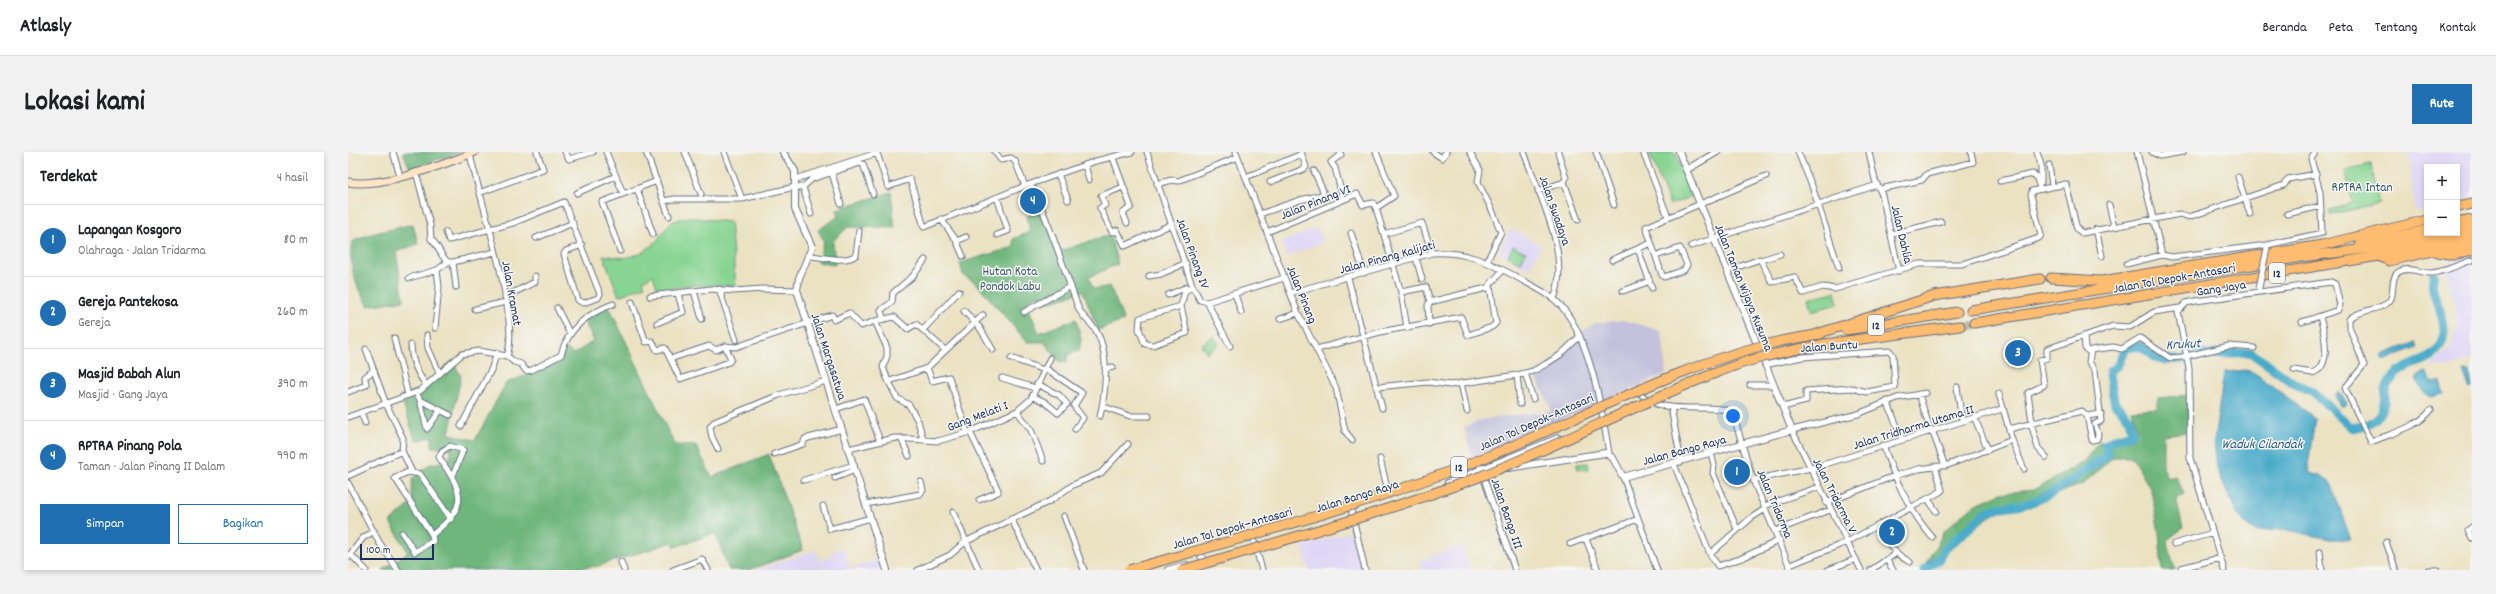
<!DOCTYPE html>
<html lang="id">
<head>
<meta charset="utf-8">
<style>
	body { margin:0; font-family:Dekko,sans-serif; background:#f2f2f2; color:#202124 }
	.controls { position:absolute; right:12px; top:12px; display:grid; overflow:hidden; border-radius:0px; box-shadow:0 2px 6px #0003 }
	.controls button { width:36px; height:36px; display:grid; place-items:center; padding:0; border:0; border-bottom:1px solid #e0e0e0; background:#fff; color:#202124; font:20px sans-serif }
	.scale { position:absolute; left:12px; bottom:10px; width:74px; box-sizing:border-box; padding-left:4px; border:2px solid #1b2f5e; border-top:0; font-size:11px; line-height:14px; white-space:nowrap; color:#1b2f5e; -webkit-text-stroke:3px #f6f6f2; paint-order:stroke }
	.you { position:absolute; left:1385px; top:264px; width:14px; height:14px; margin:-10px; border:3px solid #fff; border-radius:50%; background:#1a73e8; box-shadow:0 0 0 6px #1a73e833 }
	.badge { display:grid; place-items:center; width:26px; height:26px; border-radius:50%; background:#1f6fb2; color:#fff; font-size:13px; font-weight:700 }
	.pin { position:absolute; translate:-50% -50%; border:2px solid #fff; box-shadow:0 1px 4px #0006 }
	.list { margin:0; padding:0; list-style:none }
	h2 { display:flex; justify-content:space-between; align-items:center; height:52px; margin:0; padding:0 16px; font-size:17px }
	h2 small { font-size:13px; font-weight:400; color:#757577 }
	.list li { display:grid; grid-template-columns:26px 1fr auto; gap:12px; align-items:center; box-sizing:border-box; height:72px; padding:0 16px; border-top:1px solid #e0e0e0 }
	.list b { display:block; font-size:15px; white-space:nowrap }
	.list p { margin:0; font-size:13px; white-space:nowrap; color:#757577 }
	.list em { font-size:13px; font-style:normal; color:#757577 }
	.actions { display:flex; gap:8px; padding:12px 16px }
	.actions a { flex:1; padding:9px 0; border:1px solid #1f6fb2; border-radius:0px; text-align:center; font-size:14px; color:#1f6fb2 }
	.actions .main { background:#1f6fb2; color:#fff }
	.map { position:relative; flex:none; width:2124px; height:418px; overflow:hidden; border-radius:0px }
	header { display:flex; align-items:center; gap:24px; box-sizing:border-box; height:56px; padding:0 20px; background:#fff; border-bottom:1px solid #e0e0e0 }
	header strong { font-size:19px }
	nav { display:flex; gap:22px; margin-inline-start:auto; font-size:14px }
	.intro { display:flex; align-items:center; justify-content:space-between; box-sizing:border-box; height:96px; padding:0 24px }
	h1 { margin:0; font-size:28px }
	.button { padding:10px 18px; border-radius:0px; background:#1f6fb2; color:#fff; font-size:14px; font-weight:700 }
	main { display:flex; gap:24px; padding:0 24px }
	aside { flex:1; background:#fff; border-radius:0px; box-shadow:0 2px 6px #0003 }
	.map>svg:first-child { display:block }
	.built { fill:#ded5f5 }
	.industrial { fill:#c3c1db }
	.green { fill:#88d492; stroke:#528278 }
	.forest { fill:#6eb67c; stroke:#44726d }
	.water { fill:#49abc9; stroke:#326d94 }
	.lines { fill:none; stroke-linecap:round; stroke-linejoin:round }
	.river { stroke:#49abc9; stroke-width:9 }
	.motorway-tunnel { stroke:#c1beae; stroke-width:9; stroke-dasharray:9 4.5; stroke-linecap:butt }
	.minor-casing { stroke:#646e81; stroke-width:7 }
	.tertiary-casing { stroke:#646e81; stroke-width:8 }
	.secondary-casing { stroke:#646e81; stroke-width:9 }
	.motorway-casing { stroke:#646e81; stroke-width:11 }
	.minor { stroke:#fff; stroke-width:5 }
	.tertiary { stroke:#fff; stroke-width:6 }
	.secondary { stroke:#ffe4c6; stroke-width:7 }
	.motorway { stroke:#febc70; stroke-width:9 }
	.minor-bridge-casing { stroke:#646e81; stroke-width:7; stroke-linecap:butt }
	.motorway-bridge-casing { stroke:#646e81; stroke-width:11; stroke-linecap:butt }
	.minor-bridge { stroke:#fff; stroke-width:5 }
	.motorway-bridge { stroke:#febc70; stroke-width:9 }
	.labels { text-anchor:middle; stroke-width:3; stroke-linejoin:round; paint-order:stroke }
	.shield { fill:#f6f6f2; stroke:#5d6b8a; stroke-width:1 }
	.shield-label { font-size:12px; font-weight:bold; fill:#1b2f5e }
	.park-label { font-size:13px; fill:#36586b; stroke:#f6f6f2 }
	.street-label { font-size:13px; fill:#1b2f5e; stroke:#f6f6f2 }
	.water-label { font-size:14px; font-style:italic; fill:#2b5a83; stroke:#f6f6f2 }
</style>
</head>
<body>
<header>
<strong>Atlasly</strong>
<nav><a>Beranda</a><a>Peta</a><a>Tentang</a><a>Kontak</a></nav>
</header>
<div class="intro"><h1>Lokasi kami</h1><a class="button">Rute</a></div>
<main>
<aside>
<h2>Terdekat<small>4 hasil</small></h2>
<ul class="list">
<li><span class="badge">1</span><div><b>Lapangan Kosgoro</b><p>Olahraga · Jalan Tridarma</p></div><em>80 m</em></li>
<li><span class="badge">2</span><div><b>Gereja Pantekosa</b><p>Gereja</p></div><em>260 m</em></li>
<li><span class="badge">3</span><div><b>Masjid Babah Alun</b><p>Masjid · Gang Jaya</p></div><em>390 m</em></li>
<li><span class="badge">4</span><div><b>RPTRA Pinang Pola</b><p>Taman · Jalan Pinang II Dalam</p></div><em>990 m</em></li>
</ul>
<div class="actions"><a class="main">Simpan</a><a>Bagikan</a></div>
</aside>
<div class="map">
<svg width="2124" height="418" viewBox="0 0 2124 418">
	<rect width="100%" height="100%" fill="#f6f6f2"/>
	<filter id="ink" filterUnits="userSpaceOnUse"><feTurbulence type="fractalNoise" baseFrequency=".025" numOctaves="2"/><feDisplacementMap in="SourceGraphic" scale="8" xChannelSelector="R" yChannelSelector="G"/><feConvolveMatrix kernelMatrix="1 2 1 2 8 2 1 2 1" color-interpolation-filters="sRGB"/></filter>
	<filter id="wash" filterUnits="userSpaceOnUse"><feTurbulence type="fractalNoise" baseFrequency=".012" numOctaves="4" result="noise"/><feDisplacementMap in="SourceGraphic" scale="16" xChannelSelector="R" yChannelSelector="G"/><feGaussianBlur stdDeviation="0.9" result="paint"/><feColorMatrix in="noise" values="0 0 0 0 0 0 0 0 0 0 0 0 0 0 0 0 0 1.4 0 .05"/><feComposite in="paint" operator="in"/></filter>
	<g filter="url(#wash)">
		<rect width="100%" height="100%" fill="#ebe2c2"/>
		<path class="built" d="M2061,0H2124V45L2109,49V15H2079V57L2067,60Z
			M969,76L975,90L939,105L933,90Z
			M1162,77L1193,93L1180,118L1151,100Z
			M2124,103V207L2099,216L2081,214L2096,203L2103,194L2109,175L2107,155L2097,113Z
			M1003,380L1014,418H961L954,394Z
			M1114,394L1122,418H1075L1072,408Z
			M495,396L503,417L533,406L537,418H477L473,408L484,404L483,400Z
			M468,398L476,418H449L446,410L448,418H408Z"/>
		<path class="industrial" d="M1275,168L1314,179L1318,222L1124,307L1116,275L1136,267L1204,259L1186,221L1214,203L1232,181L1247,171Z"/>
		<path class="green" d="M1301,0H1327L1344,44L1322,53Z
			M2023,12L2031,51L1982,63L1981,58L2005,51L1997,18Z
			M686,34L695,59L683,63L674,38Z
			M339,65L382,70L388,134L340,133L310,139L305,123L295,129L297,134L271,144L255,103L276,106L292,102L307,91L323,70Z
			M1165,94L1178,100L1173,111L1160,104Z
			M1487,140L1490,152L1463,159L1460,146Z
			M865,184L871,192L859,201L853,193Z
			M1240,311L1241,317H1229V312Z
			M1396,313L1399,322L1383,328L1379,319Z"/>
		<path class="forest" d="M55,0H113L62,17Z
			M543,40L547,76L500,75L485,89L487,113L470,110L476,89L470,78L491,64L489,57Z
			M695,59L712,99L762,83L770,112L741,125L745,137L762,134L776,169L750,178L735,139L695,152L691,142L678,150L691,181L728,167L733,187L731,199L719,203V211L711,209L696,190H679L628,131L615,123L612,111L666,95L665,87L682,80L679,64Z
			M65,72L70,92L48,100L56,148L20,154C8,137 0,111 4,90L20,83Z
			M260,152L327,293L348,294L364,325L421,302L455,398L401,418H381L367,381L327,395L325,390L250,414L216,418H35L60,400L42,370L64,351V327L82,312L101,309L104,297L84,295V285L68,289L52,244L74,236L105,208L113,225L101,282L127,288L158,231L210,211L219,196L225,202L246,189L236,169Z
			M1841,243V280L1815,283V317L1819,326L1828,324L1836,342L1828,347L1835,376L1819,388L1827,418H1814L1811,380L1803,338L1784,305H1765L1735,332L1669,356L1648,360L1578,411L1598,377L1626,353L1653,341L1686,338L1735,310L1751,290L1785,286L1789,278L1784,258L1810,256V246Z"/>
		<path class="water" d="M2068,190L2070,195L2036,208L2034,203Z
			M1898,218L1907,221L1967,266L1960,314L1962,321L1973,324L1983,331L2003,388L1981,387L1935,377L1910,380L1901,376L1889,362L1869,317L1866,289L1876,220Z
			M2118,219L2122,221L2124,237L2121,236L2115,220Z
			M2077,220L2080,221L2084,231L2092,229L2096,242L2083,245L2073,238L2068,226Z
			M1989,241H1993L1999,251L1997,254H1993L1987,244Z"/>
		<g class="lines">
			<path class="river" d="M1576,418L1591,407L1597,397L1639,360C1652,353 1667,355 1681,351C1709,342 1736,319 1760,302L1757,293C1764,286 1775,286 1784,281L1781,266L1767,252L1761,223L1762,219L1770,213L1777,196L1792,194L1807,205L1817,208L1840,207L1854,203L1902,200L1947,232L1964,239L2004,276C2051,269 2026,244 2047,223C2061,209 2089,211 2095,187C2101,163 2079,143 2086,123"/>
		</g>
	</g>
	<g filter="url(#ink)">
		<g class="lines">
			<path class="motorway-tunnel" d="M1612,174L1626,171"/>
			<g class="minor-casing">
				<path id="minor" d="M45,0L52,24
					M217,0L221,7L245,0
					M258,0L275,41
					M298,0L321,64
					M337,0L353,42
					M376,0L394,47
					M647,0L653,8L663,6L667,9L677,34
					M799,0L844,133L852,148L859,150L936,126
					M888,0L950,161L988,236L997,279L1004,288
					M992,0L993,3L983,10L987,16L995,47
					M1028,0L1046,44L1028,56
					M1085,0L1094,6L1098,0
					M1122,0L1132,18L1130,30L1144,58L1153,80L1139,109
					M1176,0C1191,44 1223,101 1206,147
					M1248,0L1266,53
					M1295,0L1320,65
					M1450,0L1464,34L1491,116
					M1521,0L1527,28L1534,43L1551,119
					M1689,0L1693,13V30
					M1789,0L1814,103L1824,105L1919,93L1974,81L1972,40L1963,7L1968,0
					M1804,0L1812,4L1835,0
					M765,6L783,55L775,61L779,71
					M737,13L741,28
					M1701,13L1704,33
					M68,20L82,73L83,87C91,94 92,104 100,110H105L147,100
					M484,21L493,52
					M710,22L720,48
					M898,25L954,2
					M1890,25L1902,62
					M448,27L529,1L540,35L562,27L576,75L677,34L748,9L784,0
					M1652,29L1685,22L1688,24L1692,36
					M922,30L956,17L958,15L953,0
					M1216,30L1230,68
					M683,32C702,72 715,114 730,155C733,164 742,170 747,177C762,200 758,239 752,264
					M809,32L824,28L830,29L890,5
					M455,35L463,62
					M775,35L753,44L757,53L752,56L764,80L769,78L777,94L824,72
					M289,37L305,82
					M1532,37L1574,28L1579,22L1625,10L1623,0
					M1190,39L1216,30L1218,26L1210,0
					M131,41L195,17L189,0
					M229,41L268,24
					M649,45L660,79L649,83
					M316,49L326,47H394L447,35H455L464,27L512,11L515,12L525,42
					M1761,53L1766,74
					M912,62L952,48L974,43L975,39L966,19
					M1939,62L1973,54
					M593,67L608,88L615,104
					M1748,77L1754,104
					M98,80L101,88L165,71L216,50L252,142L250,146L235,151L230,148L216,102L218,99L234,93
					M919,80L1009,42L1015,53L1025,51L1028,56L1053,140L1078,135L1082,150
					M1003,81L1016,121
					M1039,81L1074,71L1084,101
					M1543,82L1593,70
					M188,86L225,71
					M609,89L618,85
					M1343,94L1529,33
					M1290,97L1304,136
					M272,99L254,50L309,29
					M460,104C473,104 497,112 508,103L511,79
					M1308,104L1332,96L1339,113L1336,118L1316,125L1314,123L1298,75L1418,24
					M1068,106L1074,127
					M1264,108L1303,91
					M1413,108L1432,102
					M105,110L108,135
					M1778,112L1814,103
					M1379,119L1412,107L1424,130L1447,125L1455,141L1475,135L1487,137L1571,112H1614L1691,86L1693,83L1683,43L1684,39L1718,32L1729,77L1734,81L1832,62L1841,65L1936,33L1940,27L1968,22
					M801,124L813,122L838,111
					M61,126L89,118
					M1000,126L1034,256
					M371,137L388,188
					M346,139L354,167
					M1275,139L1302,129
					M1053,140L1059,176
					M942,141L1084,101C1115,99 1139,109 1165,123C1178,131 1195,138 1207,148C1241,177 1254,258 1261,301
					M887,142L893,160
					M820,143L839,135
					M302,144L363,137L386,139L415,137L449,138
					M157,145L187,130V124
					M284,150L298,190L304,189L309,198L317,196L332,227L381,210L383,207L377,194
					M859,150L882,194
					M1082,150L1139,136L1155,118
					M833,154L792,166L791,177L797,192L805,193L839,181L833,154L837,139L844,135
					M209,156L221,180
					M127,157L158,150
					M616,159L632,176L645,198
					M676,160L723,134
					M535,166L533,158L544,150L545,141L565,124L577,108
					M932,167L950,161
					M527,169L546,165L560,177L568,172L597,198
					M309,171L335,160L330,142
					M1081,172L1080,153L1082,150
					M87,176L91,135L89,118L100,110
					M575,178L611,139
					M79,183L80,196L91,220
					M1736,184L1737,196L1741,200
					M46,186L60,243
					M63,193C63,209 69,221 78,233
					M18,197L38,252L55,286L54,299
					M969,197L1032,180L1113,165L1120,183L1144,175L1148,171L1142,134
					M159,204L166,210L173,212L178,219L184,218L213,203C220,176 239,162 265,152
					M663,206L696,218
					M322,207L361,194L368,198L377,194L388,195L484,163L486,168L501,161L513,174L527,169L539,196V204L535,215L539,226L549,246L561,253L570,269L575,287
					M1417,213L1454,205L1542,199L1545,203L1547,235L1519,240L1504,236L1458,239V249L1435,255
					M579,216L584,229L601,225L619,280
					M697,216L734,241L726,254L735,266L727,277
					M757,217L765,215
					M1946,218L1964,221C1985,216 1976,179 1972,165
					M1177,221L1185,247
					M1169,223L1172,252
					M654,226L687,236
					M542,229L579,216L635,163
					M1113,231L1119,259
					M1402,233H1425
					M1029,235L1080,230L1102,233L1169,223L1185,219L1198,212L1212,203L1231,185
					M1609,235L1614,269
					M0,240L18,233L17,225L26,218
					M68,240L72,248L102,263
					M1292,241C1312,267 1371,248 1385,262L1405,328L1443,418
					M1571,242L1582,278
					M684,244L697,250L710,261L719,252L711,243L689,232
					M72,248L79,277L92,259
					M1539,249L1554,287
					M754,254L782,264H801
					M1323,255L1333,310
					M488,257L516,247L532,289
					M2083,258C2069,276 2044,281 2023,290L1997,236L2016,213L2001,174V167C2011,158 2026,159 2038,152C2049,146 2041,129 2049,121C2059,113 2072,121 2082,121C2095,121 2112,112 2124,108
					M669,259L683,278L695,309
					M13,260L17,271
					M1739,264L1753,262
					M0,265L72,239L114,202L131,199L159,204C173,166 131,46 122,2
					M1627,267L1640,298
					M1684,270L1680,241L1696,233L1692,208L1699,206V197L1765,174L1782,175L1806,160L1832,156
					M1683,271L1690,296L1698,305
					M113,274L143,218L149,201
					M1661,277L1734,259L1739,264L1744,288L1749,287L1750,282L1747,272L1753,269L1747,218L1741,210L1743,198L1765,195L1774,197L1792,186L1822,206L1834,205L1881,194L1906,196
					M1584,278L1597,314
					M622,280L650,338V340L631,348
					M553,286L561,304
					M1664,288L1676,317
					M1535,293C1547,327 1560,357 1584,385
					M370,297L364,285L362,275L366,270L431,243L478,229
					M500,297L547,286L590,289L622,280L669,259L683,247L702,206
					M54,299L64,320
					M1363,301L1366,313L1365,321L1389,377
					M426,302L455,292L457,287L494,277
					M1032,307L1041,343
					M1131,312L1167,418
					M1326,312L1362,402L1370,414L1394,406L1432,388
					M0,324L54,299
					M1275,325L1309,418
					M487,326L507,318
					M456,328L506,313
					M1405,328L1468,315L1654,257
					M0,331L31,390L50,418
					M1580,347L1588,359
					M1478,351L1546,324L1571,317L1600,313L1664,288L1651,242
					M518,352L572,342L575,338L573,330
					M475,354L482,377L523,366
					M1416,354L1471,335
					M1003,357L1017,418
					M605,360L631,418
					M716,364L736,418
					M663,366L688,418
					M1534,371C1540,392 1542,399 1562,410
					M2124,375L2120,378L2124,386
					M1427,379L1482,358
					M54,381L67,400L85,389L84,383L47,326L60,320L72,322L103,367
					M84,383C122,352 115,341 91,305L94,299L102,294L115,298L104,326
					M905,386L914,418
					M1238,387L1250,418
					M2038,390L2048,418
					M1222,392L1290,367
					M1826,392L1865,381
					M1972,400L1974,418
					M2,402L18,418
					M1362,402L1403,366L1417,357
					M0,405L15,386L26,379
					M1539,408L1545,418
					M273,410L276,418
					M1442,413L1499,390L1592,340L1594,338L1587,314
					M1833,416L1872,406
					M325,418L354,407L360,418
					M570,418L602,403L617,390L702,349L725,333L753,321L780,292
					M1480,418L1508,407
					M1513,418L1444,278L1510,262L1549,246L1578,241
					M1523,418L1547,402
					M1876,418L1842,306L1841,216L1830,160L1838,151L1848,149L1983,130L1987,132L1992,153L1990,158L1954,170
					M2081,418H2090"/>
			</g>
			<g class="tertiary-casing">
				<path id="tertiary" d="M435,0L447,19V57L464,95L451,126L449,138L539,418
					M1338,18L1369,0
					M1160,316L1257,301L1265,306L1275,325L1444,278L1331,0
					M1100,331L1210,286
					M852,401L855,408
					M820,418L838,413"/>
			</g>
			<g class="secondary-casing">
				<path id="secondary" d="M0,30C35,36 95,13 127,0"/>
			</g>
			<g class="motorway-casing">
				<path id="motorway" d="M2109,55L2124,52
					M2109,71L2124,68
					M2109,78L2124,74
					M2012,93L2079,78
					M2090,100L2106,103L2124,98
					M2031,104L2041,109L2124,90
					M1703,126L1754,129L1974,93L2079,68
					M1623,158L1954,105L2032,95L2100,81
					M1626,171L2031,104L2124,81
					M1498,178L1609,160
					M1469,182L1586,144L1692,127
					M1433,189L1473,182
					M1476,192L1612,174"/>
			</g>
			<use href="#minor" class="minor"/>
			<use href="#tertiary" class="tertiary"/>
			<use href="#secondary" class="secondary"/>
			<use href="#motorway" class="motorway"/>
			<g class="minor-bridge-casing">
				<path id="minor-bridge" d="M1911,136L1919,96"/>
			</g>
			<g class="motorway-bridge-casing">
				<path id="motorway-bridge" d="M781,418C897,385 1014,354 1126,310C1228,270 1325,214 1433,189
					M834,418C933,389 1032,362 1128,326C1215,293 1296,247 1383,215C1413,204 1445,198 1476,192"/>
			</g>
			<use href="#minor-bridge" class="minor-bridge"/>
			<use href="#motorway-bridge" class="motorway-bridge"/>
		</g>
	</g>
	<g class="labels">
		<g class="shield">
			<rect x="1921" y="111" width="16" height="20" rx="3"/>
			<rect x="1520" y="163" width="16" height="20" rx="3"/>
			<rect x="1103" y="305" width="16" height="20" rx="3"/>
		</g>
		<g class="shield-label">
			<text x="1929" y="125">12</text>
			<text x="1528" y="177">12</text>
			<text x="1111" y="319">12</text>
		</g>
		<g class="park-label">
			<text x="2014" y="39">RPTRA Intan</text>
			<text x="662" y="123">Hutan Kota<tspan x="662" dy="15">Pondok Labu</tspan></text>
		</g>
		<g class="street-label">
			<text transform="translate(967 49) rotate(-22)" y="5">Jalan Pinang VI</text>
			<text transform="translate(1208 58) rotate(71)" y="5">Jalan Swadaya</text>
			<text transform="translate(1555 82) rotate(77)" y="5">Jalan Dahlia</text>
			<text transform="translate(846 101) rotate(70)" y="5">Jalan Pinang IV</text>
			<text transform="translate(1039 104) rotate(-15)" y="5">Jalan Pinang Kalijati</text>
			<text transform="translate(1826 125) rotate(-10)" y="5">Jalan Tol Depok–Antasari</text>
			<text transform="translate(1397 135) rotate(68)" y="5">Jalan Taman Wijaya Kusuma</text>
			<text transform="translate(1873 135) rotate(-9)" y="5">Gang Jaya</text>
			<text transform="translate(165 141) rotate(80)" y="5">Jalan Kramat</text>
			<text transform="translate(955 142) rotate(68)" y="5">Jalan Pinang</text>
			<text transform="translate(1481 193) rotate(-4)" y="5">Jalan Buntu</text>
			<text transform="translate(482 204) rotate(72)" y="5">Jalan Margasatwa</text>
			<text transform="translate(629 263) rotate(-21)" y="5">Gang Melati I</text>
			<text transform="translate(1188 269) rotate(-24)" y="5">Jalan Tol Depok–Antasari</text>
			<text transform="translate(1565 274) rotate(-17)" y="5">Jalan Tridharma Utama II</text>
			<text transform="translate(1336 297) rotate(-15)" y="5">Jalan Bango Raya</text>
			<text transform="translate(1009 343) rotate(-17)" y="5">Jalan Bango Raya</text>
			<text transform="translate(1488 343) rotate(63)" y="5">Jalan Tridarma V</text>
			<text transform="translate(1428 351) rotate(67)" y="5">Jalan Tridarma</text>
			<text transform="translate(1160 361) rotate(71)" y="5">Jalan Bango III</text>
			<text transform="translate(884 375) rotate(-16)" y="5">Jalan Tol Depok–Antasari</text>
		</g>
		<g class="water-label">
			<text transform="translate(1835 191) rotate(-3)" y="5">Krukut</text>
			<text x="1914" y="296">Waduk Cilandak</text>
		</g>
	</g>
</svg>
<div class="controls">
<button>+</button>
<button>−</button>
</div>
<div class="scale">100 m</div>
<div class="you"></div>
<div class="pin badge" style="left:1389px;top:320px">1</div>
<div class="pin badge" style="left:1544px;top:380px">2</div>
<div class="pin badge" style="left:1670px;top:201px">3</div>
<div class="pin badge" style="left:685px;top:49px">4</div>
</div>
</main>
</body>
</html>
